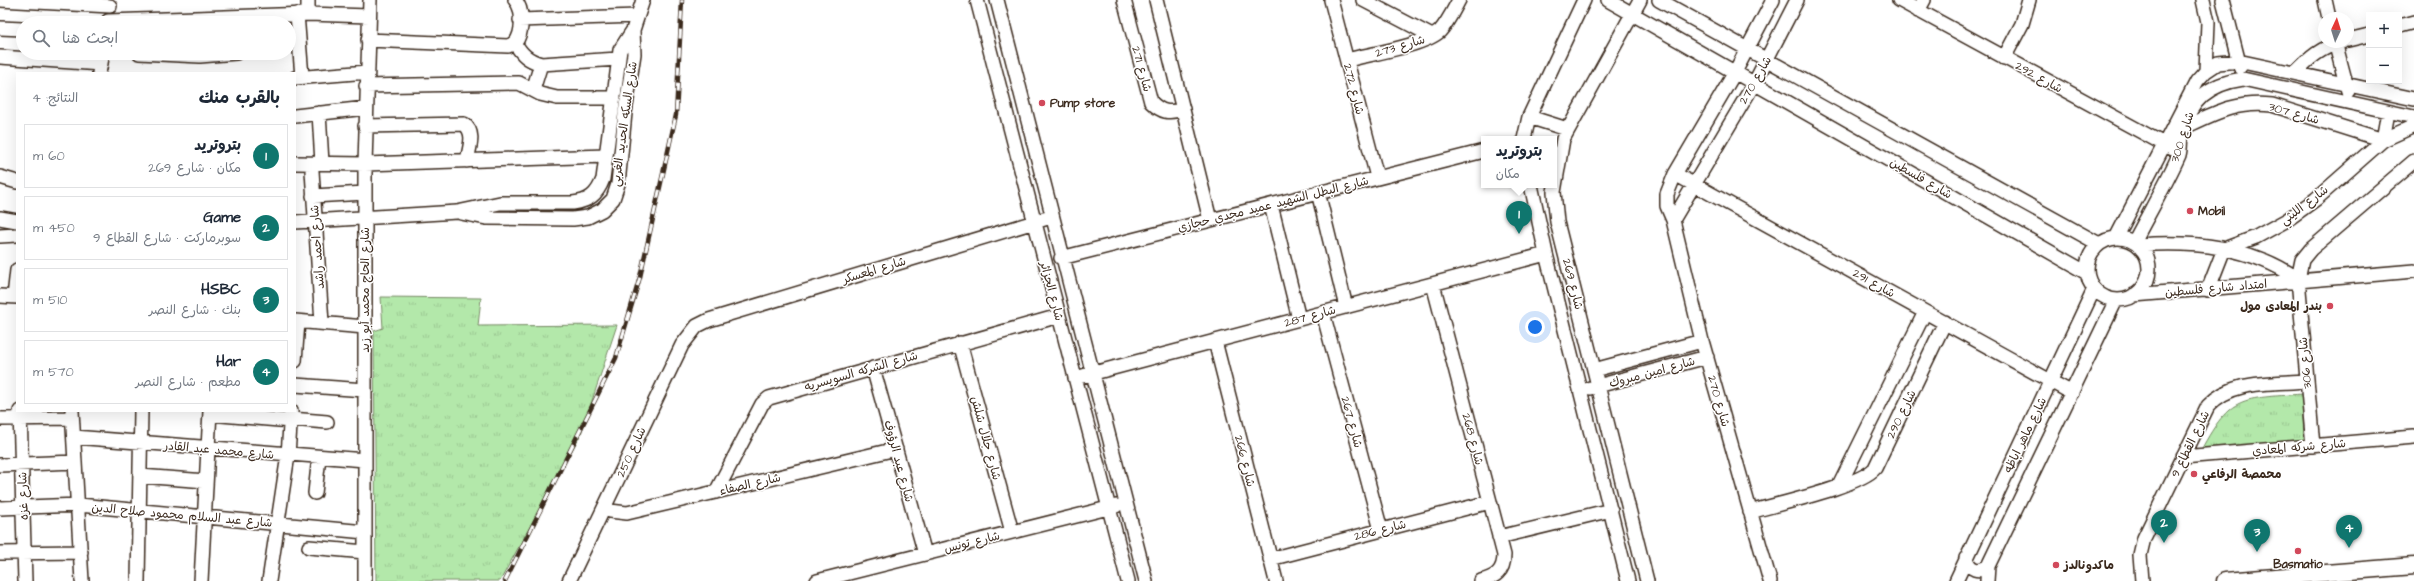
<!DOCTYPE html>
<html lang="ar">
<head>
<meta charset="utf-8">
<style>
	body { margin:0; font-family:"Architects Daughter","Playpen Sans Arabic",sans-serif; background:#f6f6f7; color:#1f2937; direction:rtl }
	.controls { position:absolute; right:12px; top:12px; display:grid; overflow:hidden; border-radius:0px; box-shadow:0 4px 16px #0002 }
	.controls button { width:36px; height:36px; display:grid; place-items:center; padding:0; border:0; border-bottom:1px solid #e0e1e3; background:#fff; color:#1f2937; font:20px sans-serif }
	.compass { position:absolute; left:2318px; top:12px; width:36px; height:36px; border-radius:50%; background:#fff; box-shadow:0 4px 16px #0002; rotate:4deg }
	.you { position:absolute; left:1535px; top:327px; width:14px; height:14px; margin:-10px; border:3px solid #fff; border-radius:50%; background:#1a73e8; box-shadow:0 0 0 6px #1a73e833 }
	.badge { display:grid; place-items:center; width:26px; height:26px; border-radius:50%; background:#0f766e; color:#fff; font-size:13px; font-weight:700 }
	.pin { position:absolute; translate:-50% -33px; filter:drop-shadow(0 1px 2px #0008) }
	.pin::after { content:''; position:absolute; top:21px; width:14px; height:12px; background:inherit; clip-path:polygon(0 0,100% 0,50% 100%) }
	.popup { position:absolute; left:1481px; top:136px; width:76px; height:52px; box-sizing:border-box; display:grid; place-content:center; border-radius:0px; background:#fff; filter:drop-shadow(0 1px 3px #0005); font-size:13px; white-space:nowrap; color:#747a83 }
	.popup b { font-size:15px; color:#1f2937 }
	.popup::after { content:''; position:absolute; left:50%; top:100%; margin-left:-8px; border:8px solid transparent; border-top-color:#fff }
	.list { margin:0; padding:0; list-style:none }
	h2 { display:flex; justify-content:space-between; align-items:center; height:52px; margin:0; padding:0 16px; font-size:17px }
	h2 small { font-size:13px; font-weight:400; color:#747a83 }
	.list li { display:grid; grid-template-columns:26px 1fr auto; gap:12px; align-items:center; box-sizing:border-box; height:64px; margin:0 8px 8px; padding:0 8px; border:1px solid #e0e1e3; border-radius:0px }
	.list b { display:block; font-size:15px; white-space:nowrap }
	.list p { margin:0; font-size:13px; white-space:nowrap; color:#747a83 }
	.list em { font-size:13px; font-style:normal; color:#747a83 }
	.icon { flex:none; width:22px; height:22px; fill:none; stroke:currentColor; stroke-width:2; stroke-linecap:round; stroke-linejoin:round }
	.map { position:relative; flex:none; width:2414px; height:581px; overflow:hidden; direction:ltr }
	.search { position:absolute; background:#fff; box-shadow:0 4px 16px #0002; left:16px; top:16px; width:280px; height:44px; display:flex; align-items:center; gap:10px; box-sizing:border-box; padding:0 14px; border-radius:22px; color:#747a83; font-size:15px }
	.panel { position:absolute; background:#fff; box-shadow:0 4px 16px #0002; left:16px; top:72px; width:280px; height:340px; border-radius:0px; direction:rtl }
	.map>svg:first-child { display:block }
	.grass { fill:url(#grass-tufts); stroke:#778964 }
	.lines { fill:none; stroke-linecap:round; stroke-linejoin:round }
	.minor-casing { stroke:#3b2a1e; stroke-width:16 }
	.major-casing { stroke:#3b2a1e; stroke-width:19 }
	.minor { stroke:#fff; stroke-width:13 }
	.major { stroke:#fff; stroke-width:16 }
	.rail-casing { stroke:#3b2a1e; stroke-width:4.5 }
	.rail { stroke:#fff; stroke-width:3; stroke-dasharray:9; stroke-linecap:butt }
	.poi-dot { fill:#d1495b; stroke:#fff; stroke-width:1.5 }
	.labels { text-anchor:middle; stroke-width:3; stroke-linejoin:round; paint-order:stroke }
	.street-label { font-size:12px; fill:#3b2a1e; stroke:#fff }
	.poi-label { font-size:12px; font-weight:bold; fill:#3b2a1e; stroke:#fff; text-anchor:start }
</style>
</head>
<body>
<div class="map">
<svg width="2414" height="581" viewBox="0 0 2414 581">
	<defs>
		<pattern id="grass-tufts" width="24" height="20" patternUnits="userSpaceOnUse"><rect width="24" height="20" fill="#b3e8aa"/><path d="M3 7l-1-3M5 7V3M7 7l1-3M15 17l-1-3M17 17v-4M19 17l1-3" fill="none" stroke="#9bc792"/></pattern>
	</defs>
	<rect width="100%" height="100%" fill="#fff"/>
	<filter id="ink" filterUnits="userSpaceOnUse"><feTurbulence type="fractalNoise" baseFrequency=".025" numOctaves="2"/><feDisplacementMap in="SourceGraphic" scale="8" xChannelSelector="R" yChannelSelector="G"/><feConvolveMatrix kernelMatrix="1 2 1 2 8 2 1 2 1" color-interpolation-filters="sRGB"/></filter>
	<g filter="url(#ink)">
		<path class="grass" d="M381,297L481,298L478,326L617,325L581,434L500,581H376L374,331L383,328Z
			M2302,394L2304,441L2201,450C2231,394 2242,399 2302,394Z"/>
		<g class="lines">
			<g class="minor-casing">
				<path id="minor" d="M0,0L110,6
					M977,0L1128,581
					M997,0L1146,581
					M1124,0L1151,102C1161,112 1169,114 1183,109
					M1156,0L1210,220
					M1331,0L1377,177
					M1363,0L1432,36
					M1608,0L2087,273
					M1640,0L1563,139L1554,192L1557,222L1647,581
					M1659,0L2099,244
					M1899,0L2173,149
					M2203,0L2208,22L2206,71
					M2223,0L2240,67
					M2325,0L2329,18
					M1918,11L1924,0
					M297,14L302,77
					M308,14V0
					M520,20L637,16
					M108,21L308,14L369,16
					M2399,26L2414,22
					M0,28L23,29
					M368,40L508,46L515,43C523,33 524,10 515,0
					M2348,40L2369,35
					M2335,42L2348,91
					M515,43C522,55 528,60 541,64L618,59
					M139,53L200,56L236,53
					M0,57L101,64
					M2004,58L2022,24L2029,0
					M1347,60C1369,54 1424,46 1440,31C1448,22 1453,11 1459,0
					M99,73L103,53
					M2295,73C2309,58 2322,47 2342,42
					M295,78L367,72
					M366,86L519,83L540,94L557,98H612
					M533,90L541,64
					M319,113L322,163
					M295,116L366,108
					M1529,117L1567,129
					M365,126L464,124C476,133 469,148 467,161
					M2183,128C2215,113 2236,101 2272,105L2383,140L2388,112
					M1524,139L1529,117L1584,0
					M295,163L365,164L605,156
					M312,171L322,323
					M1675,174L2072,393
					M0,177L17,182
					M1531,185L1546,254L1628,581
					M1318,192L1346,307
					M313,196L365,193
					M1271,205L1299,319
					M461,213L486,218L573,219L588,217L602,210L613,199L618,184L625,113L634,54L633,30
					M0,218L17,221
					M1673,220L1755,82L1797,0
					M295,222L457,212L500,203H573C589,201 597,195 603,179L620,50L633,30L643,0
					M0,236L17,235
					M2116,238L2197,81L2206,71L2218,63L2238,61L2414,99
					M2087 269a31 31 0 1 1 62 0a31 31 0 1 1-62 0Z
					M2134,242C2149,213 2166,184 2179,155C2181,148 2180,140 2181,133C2191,100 2208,84 2243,79L2414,117
					M2138,245C2194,241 2251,246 2298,279
					M1061,258L1484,151
					M1433,284L1504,555C1504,572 1495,577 1481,581
					M2208,290L2224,249L2256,237L2287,220L2316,199L2383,140L2414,126
					M2134,295L2414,271
					M0,296L17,297
					M14,297L17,270
					M1323,313L1381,530
					M295,321L365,327
					M1215,341L1276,581
					M960,343L1012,532
					M295,361L298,322
					M873,368L925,554
					M1594,370L1702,341
					M1075,378L1546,254
					M295,385L365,390
					M1590,388L1707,357
					M20,411L25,581
					M72,411L82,581
					M210,414L291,421
					M0,419L72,418
					M291,419L327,422
					M74,437L365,460
					M2313,446L2298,279L2302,260L2311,249L2414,161
					M2183,457L2414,437
					M0,465L75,462
					M140,476L206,481
					M1839,486L1925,312
					M716,492L762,404L769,398L1059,316
					M315,493L319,457
					M606,506L610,511L627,513L896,449
					M0,508L79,505L365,532
					M1750,512C1777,504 1860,486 1875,468L1945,322
					M1499,537L1611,510
					M309,547L365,552
					M0,553L81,552
					M1966,558C1969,570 1979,573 1988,566
					M1270,559L1490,502
					M138,581L141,411
					M201,581L210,411
					M269,581L288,455L291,411
					M365,581V164L370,0
					M569,581L682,345L697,326L709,320L1051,217
					M817,581L1116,506
					M1770,581L1702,341L1673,220L1667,206V194L1675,174L1735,72L1773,0
					M1956,581L2094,289
					M1987,581L1988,566L2116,300
					M2142,581L2140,555L2144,538L2208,406C2233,379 2272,384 2307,381"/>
			</g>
			<g class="major-casing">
				<path id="major" d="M2225,581L2414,566"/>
			</g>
			<use href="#minor" class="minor"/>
			<use href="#major" class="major"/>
			<g class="rail-casing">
				<path id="rail" d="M505,581L616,358L640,277L676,115L682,0"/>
			</g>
			<use href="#rail" class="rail"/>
		</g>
	</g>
	<g class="poi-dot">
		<circle cx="1042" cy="103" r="4"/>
		<circle cx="2190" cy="211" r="4"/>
		<circle cx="2330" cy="306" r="4"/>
		<circle cx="2194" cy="474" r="4"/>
		<circle cx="2298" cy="551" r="4"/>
		<circle cx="2056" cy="565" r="4"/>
	</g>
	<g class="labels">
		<g class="street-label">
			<text transform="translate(1400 46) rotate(-16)" y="4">شارع 273</text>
			<text transform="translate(1142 69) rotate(75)" y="4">شارع 271</text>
			<text transform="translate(2039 77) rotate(29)" y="4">شارع 292</text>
			<text transform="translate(1755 80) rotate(-60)" y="4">شارع 270</text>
			<text transform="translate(1354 89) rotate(76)" y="4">شارع 272</text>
			<text transform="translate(2294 113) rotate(16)" y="4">شارع 307</text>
			<text transform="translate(624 124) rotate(-82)" y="4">شارع السكه الحديد الغربي</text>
			<text transform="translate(2182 137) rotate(-72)" y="4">شارع 300</text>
			<text transform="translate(1921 178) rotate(30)" y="4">شارع فلسطين</text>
			<text transform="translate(1273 204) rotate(-14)" y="4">شارع البطل الشهيد عميد مجدي حجازي</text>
			<text transform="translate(2304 205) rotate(-37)" y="4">شارع الليثي</text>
			<text transform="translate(317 247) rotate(-94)" y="4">شارع احمد راشد</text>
			<text transform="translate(874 270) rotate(-17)" y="4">شارع المعسكر</text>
			<text transform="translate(1874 283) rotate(29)" y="4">شارع 291</text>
			<text transform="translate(1573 284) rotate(76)" y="4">شارع 269</text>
			<text transform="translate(2216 288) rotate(-5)" y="4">امتداد شارع فلسطين</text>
			<text transform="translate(365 290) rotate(-90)" y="4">شارع الحاج محمد أبو زيد</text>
			<text transform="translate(1052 291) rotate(75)" y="4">شارع الجزائر</text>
			<text transform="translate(1310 316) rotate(-15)" y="4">شارع 287</text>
			<text transform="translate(2305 363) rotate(-95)" y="4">شارع 306</text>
			<text transform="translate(861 371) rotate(-16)" y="4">شارع الشركه السويسريه</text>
			<text transform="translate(1652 372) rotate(-15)" y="4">شارع امين مبروك</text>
			<text transform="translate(1719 401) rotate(74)" y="4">شارع 270</text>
			<text transform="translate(1901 414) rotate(-64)" y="4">شارع 290</text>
			<text transform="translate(1352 422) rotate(75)" y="4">شارع 267</text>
			<text transform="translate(2025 435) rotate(-64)" y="4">شارع ماهر اباظه</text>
			<text transform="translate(986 438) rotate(75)" y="4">شارع جلال شلش</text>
			<text transform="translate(1473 439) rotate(75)" y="4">شارع 268</text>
			<text transform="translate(2190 444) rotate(-64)" y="4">شارع القطاع 9</text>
			<text transform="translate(2299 447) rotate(-5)" y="4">شارع شركه المعادي</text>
			<text transform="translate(219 450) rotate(5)" y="4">شارع محمد عبد القادر</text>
			<text transform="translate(631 452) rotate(-65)" y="4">شارع 250</text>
			<text transform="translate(899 461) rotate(75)" y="4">شارع عبد الرؤوف</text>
			<text transform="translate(1245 461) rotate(76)" y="4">شارع 266</text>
			<text transform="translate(750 484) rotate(-13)" y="4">شارع الصفاء</text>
			<text transform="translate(23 496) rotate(-92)" y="4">شارع غزه</text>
			<text transform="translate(182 515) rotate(5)" y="4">شارع عبد السلام محمود صلاح الدين</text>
			<text transform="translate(1380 530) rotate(-14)" y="4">شارع 286</text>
			<text transform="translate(972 542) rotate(-14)" y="4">شارع تونس</text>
		</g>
		<g class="poi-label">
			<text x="1050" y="107">Pump store</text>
			<text x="2198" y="215">Mobil</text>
			<text x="2322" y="310" text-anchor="end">بندر المعادى مول</text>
			<text x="2202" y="478">محمصة الرفاعي</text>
			<text x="2298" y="568" text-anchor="middle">Basmatio</text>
			<text x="2064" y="569">ماكدونالدز</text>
		</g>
	</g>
</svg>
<div class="controls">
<button>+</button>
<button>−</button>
</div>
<svg class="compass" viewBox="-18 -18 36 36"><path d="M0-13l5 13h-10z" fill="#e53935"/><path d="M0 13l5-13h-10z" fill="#747a83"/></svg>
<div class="you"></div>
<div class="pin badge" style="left:1519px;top:234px">1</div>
<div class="popup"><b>بتروتريد</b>مكان</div>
<div class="pin badge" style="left:2164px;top:543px">2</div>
<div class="pin badge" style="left:2257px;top:552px">3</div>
<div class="pin badge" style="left:2349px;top:548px">4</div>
<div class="search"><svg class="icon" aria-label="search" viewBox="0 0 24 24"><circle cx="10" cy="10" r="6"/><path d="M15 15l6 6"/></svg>ابحث هنا</div>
<section class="panel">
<h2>بالقرب منك<small>النتائج: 4</small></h2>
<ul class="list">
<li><span class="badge">1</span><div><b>بتروتريد</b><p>مكان · شارع 269</p></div><em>60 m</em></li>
<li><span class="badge">2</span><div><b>Game</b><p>سوبرماركت · شارع القطاع 9</p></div><em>450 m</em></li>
<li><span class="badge">3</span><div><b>HSBC</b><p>بنك · شارع النصر</p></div><em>510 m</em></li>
<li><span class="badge">4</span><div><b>Har</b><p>مطعم · شارع النصر</p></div><em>570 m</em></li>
</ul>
</section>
</div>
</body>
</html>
